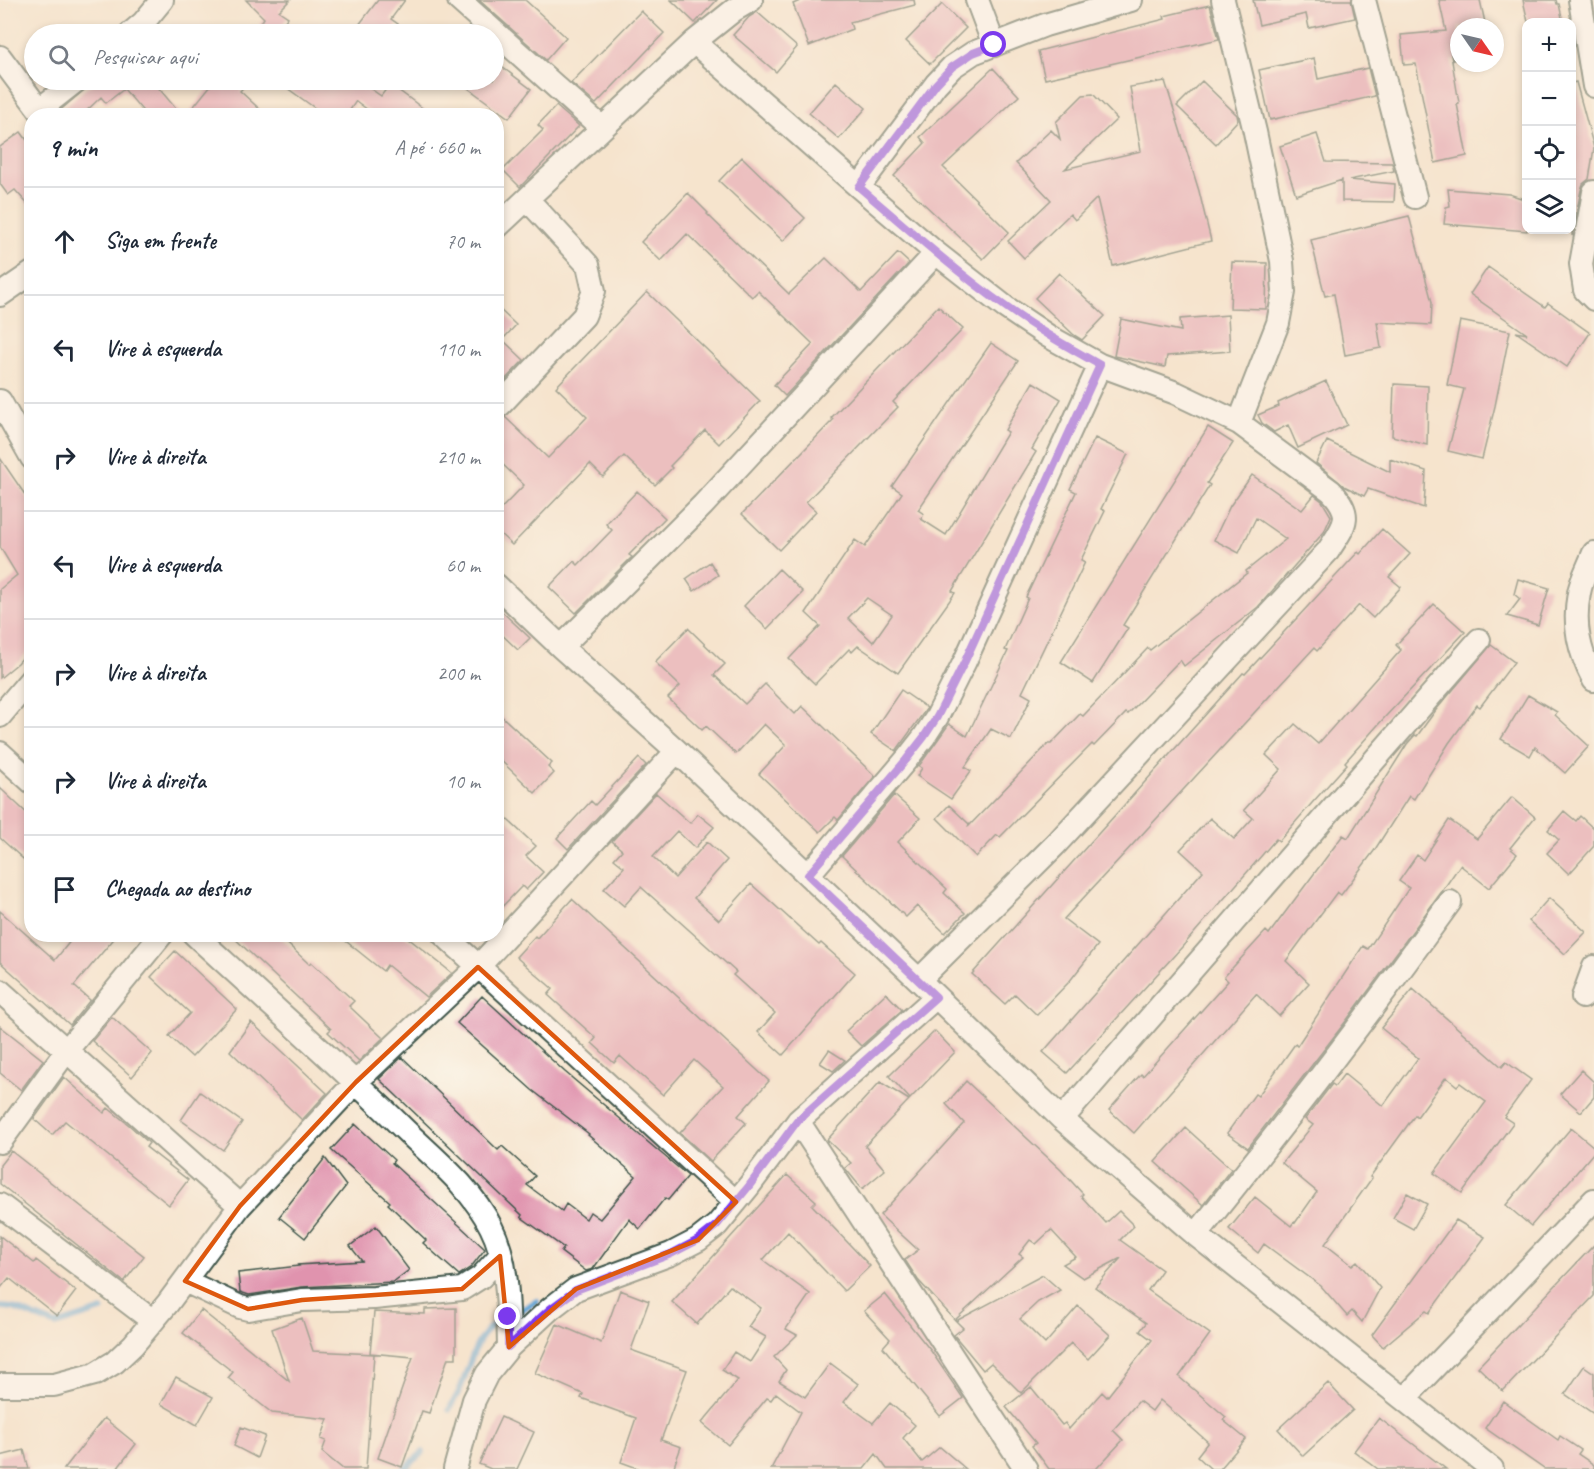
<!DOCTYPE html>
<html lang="pt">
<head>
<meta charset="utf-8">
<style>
	body { margin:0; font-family:Caveat,sans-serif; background:#f2f2f3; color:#1f2937 }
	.controls { position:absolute; right:18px; top:18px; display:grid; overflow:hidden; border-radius:12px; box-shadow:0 3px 9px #0003 }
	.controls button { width:54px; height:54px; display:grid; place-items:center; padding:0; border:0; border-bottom:2px solid #e0e1e3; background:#fff; color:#1f2937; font:30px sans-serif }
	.compass { position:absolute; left:1450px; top:18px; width:54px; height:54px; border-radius:50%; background:#fff; box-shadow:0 3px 9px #0003; rotate:124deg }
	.stop { position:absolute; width:18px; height:18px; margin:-14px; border:4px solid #7c3aed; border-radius:50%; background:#fff }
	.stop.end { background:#7c3aed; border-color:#fff; box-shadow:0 2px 6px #0008 }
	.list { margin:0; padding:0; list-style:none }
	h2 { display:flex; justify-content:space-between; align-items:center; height:78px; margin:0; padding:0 24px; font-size:26px }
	h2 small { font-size:20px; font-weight:400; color:#747a83 }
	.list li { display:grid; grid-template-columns:39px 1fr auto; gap:18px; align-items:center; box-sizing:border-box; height:108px; padding:0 24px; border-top:2px solid #e0e1e3 }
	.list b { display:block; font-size:22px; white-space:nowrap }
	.list em { font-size:20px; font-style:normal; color:#747a83 }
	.icon { flex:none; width:33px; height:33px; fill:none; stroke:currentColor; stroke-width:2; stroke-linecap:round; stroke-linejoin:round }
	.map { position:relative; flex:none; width:1594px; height:1469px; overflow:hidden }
	.search { position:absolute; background:#fff; box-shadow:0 3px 9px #0003; left:24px; top:24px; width:480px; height:66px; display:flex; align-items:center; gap:15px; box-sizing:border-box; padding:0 21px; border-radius:33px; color:#747a83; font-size:22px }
	.panel { position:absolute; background:#fff; box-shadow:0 3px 9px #0003; left:24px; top:108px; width:480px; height:834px; border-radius:24px }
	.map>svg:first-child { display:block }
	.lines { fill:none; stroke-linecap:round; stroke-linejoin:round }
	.stream { stroke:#62a7d8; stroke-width:6 }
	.building { fill:#e093ae; fill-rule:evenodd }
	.minor-casing { stroke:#3f564b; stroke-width:26 }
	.minor { stroke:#fff; stroke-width:22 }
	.route { stroke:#7c3aed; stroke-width:8 }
	.marked { fill:none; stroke:#de580e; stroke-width:4.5; stroke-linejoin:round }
</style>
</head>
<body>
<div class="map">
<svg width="1594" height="1469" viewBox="0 0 1594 1469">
	<rect width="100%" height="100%" fill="#fbf7ec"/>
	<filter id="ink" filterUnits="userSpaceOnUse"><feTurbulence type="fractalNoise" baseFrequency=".0167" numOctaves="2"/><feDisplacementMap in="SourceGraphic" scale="12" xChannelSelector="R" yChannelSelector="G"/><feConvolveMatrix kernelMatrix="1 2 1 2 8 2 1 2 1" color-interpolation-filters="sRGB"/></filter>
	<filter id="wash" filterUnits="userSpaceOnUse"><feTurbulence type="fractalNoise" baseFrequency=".008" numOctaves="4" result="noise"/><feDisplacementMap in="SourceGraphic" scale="24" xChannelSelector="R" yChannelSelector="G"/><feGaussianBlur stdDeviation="1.35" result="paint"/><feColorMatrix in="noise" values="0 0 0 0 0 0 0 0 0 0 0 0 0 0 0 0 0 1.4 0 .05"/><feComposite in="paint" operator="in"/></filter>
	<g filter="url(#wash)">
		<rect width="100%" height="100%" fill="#f6e4cd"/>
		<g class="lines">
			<path class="stream" d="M0,1307L13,1308L56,1325L102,1310
				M514,1314L537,1301
				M449,1410C452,1403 457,1396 460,1389C471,1363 475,1331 504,1318
				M404,1469L423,1452"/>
		</g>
		<g id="blocks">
			<path class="building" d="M246,0H290L279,11L288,17L275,34H269L258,27L264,18Z
				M378,0H405L391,19L398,24L390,34H352Z
				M479,0H525L566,37L546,60Z
				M671,0H717L695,23Z
				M802,0H914L915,5L850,22L852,29L809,46L793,4Z
				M1253,0H1351L1355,18L1309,28L1306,14L1259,25Z
				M1439,0H1480L1486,27H1459V59L1453,60L1449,43L1459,103L1457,104L1467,156L1435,163L1416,64L1404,65L1401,35L1446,31Z
				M1523,0H1556L1557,4H1559L1563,22H1528Z
				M942,4L966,28L930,64L906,41Z
				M1210,5L1219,39L1045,79L1038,51L1165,19L1164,16Z
				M641,11L664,33L596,104L571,83Z
				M757,12L797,47L776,72L733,35L749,17Z
				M1314,58L1318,79L1368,68L1375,96L1270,120L1259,70Z
				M494,61L531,89L509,118L457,80H494Z
				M993,68L1019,96L943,167L1009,232L983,259L894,176L925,143L920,137Z
				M96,80H152L182,116H147L124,89L106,103L101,97L81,116H57V113Z
				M215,80H250L240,91L267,116H186Z
				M276,80H358L381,96L390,84L433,116H376L356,101L346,116H326Z
				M1165,81L1199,191L1211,241L1113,266L1097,198L1075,220L1070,214L1024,258L1008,241L1051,200L1016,163L1051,130L1060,139L1056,122L1083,95L1093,94L1117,119L1065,169L1141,151L1130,87Z
				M1202,81L1237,115L1238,120L1216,144L1177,106Z
				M836,82L866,108L839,139L809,113Z
				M1576,82L1594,148L1589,179L1583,184L1581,190L1572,236V83Z
				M556,106L579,126L520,187L503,170L543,130L538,125Z
				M21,132L32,147V209L15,190L8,195L0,184V147Z
				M1317,134L1326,162L1392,163L1394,171L1349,180L1395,184L1394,202L1342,201V180L1296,195L1280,146Z
				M742,157L805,218L783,241L719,181Z
				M1448,189L1509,194L1527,200V231L1444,224L1446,207L1450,206Z
				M688,193L708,213L707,214L789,294L826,258L861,292L898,253L909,263L785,396L774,385L813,344L758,291L752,297L687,234L661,261L641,242Z
				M1409,216L1432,302L1431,325L1377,322L1381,348L1345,355L1334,294L1325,296L1311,240Z
				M1232,262L1267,263L1266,309L1230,308Z
				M1488,267L1545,307L1548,303L1590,333L1567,367L1516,332L1527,334L1470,294Z
				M1059,273L1105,316L1082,340L1074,335L1035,298Z
				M647,292L760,401L719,444L705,430L670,466L672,468L655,485L624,456L603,477L590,464L512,545L496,530V514L524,485L496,458V418L505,417L548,458L587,417L556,387Z
				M496,306L516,325L505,337L496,329Z
				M938,306L963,329L893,402L898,407L806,502L816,511L779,550L742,514L833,420L831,418Z
				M1228,315L1230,351L1167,356L1165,367L1114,356L1121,319L1181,331L1180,319Z
				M1460,321L1510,331L1495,406L1482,459L1448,451L1464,389L1447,385Z
				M504,341L524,360L496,389V348Z
				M991,343L1018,361L918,510L924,514L921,519L946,535L1008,432L1005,430L1033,382L1061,399L1032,449L1036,452L952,591L955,593L898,673L858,646L852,652L849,649L815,684L789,659L820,626L806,613L855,540L865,547L902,493L892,486ZM867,598L892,615L873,642L848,618Z
				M1326,381L1347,425L1298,448L1288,425L1274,432L1262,423L1258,415L1279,406L1278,403Z
				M1394,384L1428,386L1427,445L1392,436Z
				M1208,427L1233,443L1207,483L1210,485L1123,625L1128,628L1093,683L1061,662Z
				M1095,438L1128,454L1101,509L1105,511L1081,560L1085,562L1022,693L1031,698L1011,739L991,729L965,767L971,771L951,799L917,776L922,768L919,766L949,724L967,736L1008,651L1005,650L1028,598L1026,597L1076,492L1070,489Z
				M1327,441L1390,472V459L1426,471L1424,508L1368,489L1364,496L1344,486L1316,463Z
				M0,458L32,505V647L18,663L0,678V589L17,575L0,547Z
				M1252,475L1302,510L1314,495L1322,501L1331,516L1324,532L1258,607L1184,666L1180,660L1128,714L1126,713L1094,746L1092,744L1000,837L997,835L976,857L937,818L949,805L969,824L968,827L1048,744H1051L1080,714L1083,716L1148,648L1150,650L1247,573L1246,571L1286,539L1256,518L1239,553L1214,540L1230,506Z
				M637,491L665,518L629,555L632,557L576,613L549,587L574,561L578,565L612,530L606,524Z
				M1382,529L1410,554L1389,577L1401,587L1373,618L1359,605L1317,651L1314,648L1064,919L1098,945L1069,982L1037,1015L1015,994L1005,1004L972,974L1243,673L1245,674L1358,552L1360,554Z
				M710,562L718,575L694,591L686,579Z
				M779,569L803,592L767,629L744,606Z
				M1518,579L1549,588L1538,625L1507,616L1520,599L1514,594Z
				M1434,604L1465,632L1385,717L1345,762L1347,764L1312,803L1279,841L1276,839L1182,947L1067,1073L1043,1052L1203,871L1180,850L1210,818L1234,839L1253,818L1244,810L1281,769L1266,755L1295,724L1318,744L1401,650L1396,645Z
				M496,606L530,638L518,650L496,629Z
				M688,628L725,664L714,675L745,704L765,684L795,714L802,706L875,776L838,820L835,817L820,832L759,774L786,745L764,724L736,754L706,726L702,730L668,698L680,686L655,662Z
				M1491,645L1514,662L1480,707L1477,705L1449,743L1414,799L1409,796L1374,851L1341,895L1337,892L1286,961L1309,983L1279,1016L1256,994L1134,1133L1109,1110L1141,1074L1143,1076L1228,981L1224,977L1266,931L1269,934L1343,835L1348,838L1407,744L1415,735L1417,736L1436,710Z
				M901,690L927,708L896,751L871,734Z
				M1528,695L1557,712L1555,715L1589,746L1565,773L1535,747L1530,756L1501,739Z
				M496,711L552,763L548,767L554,773L535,793L496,756Z
				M639,758L646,765L568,849L557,838L591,801L595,805Z
				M0,788L32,818V867L0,838Z
				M656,793L690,823L698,814L714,827L695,848L677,831L653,857L675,878L707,842L727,860L694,898L719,920L751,884L819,945L821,943L855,973L783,1055L758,1032L775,1013L733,975L736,972L641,887L624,906L604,889L624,867L614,859L622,850L612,841Z
				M894,795L920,818L898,842L947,889L944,893L965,913L945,933L917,906L906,917L842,856Z
				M1512,797L1535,817L1510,848L1517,854L1489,888L1460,865L1443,890L1346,1021L1248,1148L1227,1133L1255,1094L1258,1096L1295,1044L1297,1046L1363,946L1368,949L1409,888L1399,881L1417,855L1423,860L1449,820L1477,839Z
				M496,809L536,846L526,856L543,872L526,890L522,886L496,913Z
				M1564,811L1576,821L1580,816L1594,829V846L1569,874L1547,853L1559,840L1548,830Z
				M1549,898L1586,932L1565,954L1529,921Z
				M572,899L769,1081L738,1116L746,1123L711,1161L680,1133L723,1086L694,1060L663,1095L620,1056L614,1063L592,1043L596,1038L548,995L553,989L516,957L535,936L537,938Z
				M0,911L55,960L76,934H118L74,986L90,1000L70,1025L0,962Z
				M230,934H277L309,964L311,962L354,1001L349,1006L383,1038L359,1061L328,1032L331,1029Z
				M337,934H403L452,973L426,997L387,965L383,971Z
				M175,951L237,1009L192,1057L169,1036L190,1013L151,977Z
				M1413,989L1502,1067L1506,1062L1531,1080L1504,1117L1513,1123L1462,1193L1434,1173L1486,1102L1460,1083L1457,1086L1446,1077L1417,1117L1415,1115L1370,1177L1372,1178L1325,1244L1352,1265L1357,1261L1380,1288L1362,1322L1352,1311L1347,1316L1321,1286L1264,1244L1258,1253L1229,1229L1255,1197L1291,1226L1294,1222L1295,1223L1317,1192L1282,1163L1313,1125L1305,1119L1332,1084L1335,1086L1344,1074L1383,1106L1418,1058L1381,1028Z
				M886,993L902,1010L861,1046L846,1031Z
				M482,996L565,1072L688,1176L668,1200L665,1198L640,1229L629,1219L593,1269L586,1271L561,1252L564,1248L521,1217L522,1215L379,1079L402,1057L498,1150L502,1146L535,1176L527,1185L562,1211L566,1204L586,1219L590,1212L600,1219L636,1176L588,1135L589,1134L532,1090L457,1023Z
				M112,1017L152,1053L132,1077L92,1041Z
				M251,1022L327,1093L302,1120L230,1051Z
				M0,1026L43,1060L21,1090L0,1073Z
				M935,1031L955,1052L910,1099L889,1076Z
				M829,1050L845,1060L833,1071L820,1063Z
				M1581,1070L1594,1082V1097L1581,1112L1560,1094Z
				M64,1077L104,1113L108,1108L129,1125L149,1143L146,1147L188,1180L169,1205L65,1121L52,1135L34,1119Z
				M966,1081L1061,1170L1083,1194L1081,1196L1106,1223L1119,1211L1134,1226L1120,1240L1162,1270L1148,1290L1210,1334L1179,1377L1226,1417L1223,1420L1246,1439L1220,1469H1211L1197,1456L1208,1442L1160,1400L1152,1411L1139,1401L1113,1430L1123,1440L1096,1469H1049L1032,1446L1036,1443L1006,1407L1031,1387L1062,1425L1065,1423L1069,1429L1102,1392L1107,1397L1152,1340L1140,1331L1146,1323L1095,1287L1121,1258L1083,1278L1063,1264L1076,1257L1051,1230L1036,1244L1030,1240L1019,1254L1023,1257L955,1320L918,1280L905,1260L918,1250L880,1215L964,1123L946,1104Z
				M880,1082L909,1100L865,1146L885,1170L862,1189L845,1168L851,1163L827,1140Z
				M200,1092L242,1122L223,1150L181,1120Z
				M355,1124L394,1160L392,1163L485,1249L471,1267L459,1275L423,1243L426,1240L388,1204L390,1202L331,1150Z
				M1186,1128L1231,1169L1203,1205L1155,1162Z
				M1571,1128L1594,1147V1152L1531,1226L1506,1205Z
				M11,1151L144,1256L124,1282L0,1184V1165Z
				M325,1158L346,1186L305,1238L279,1217Z
				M787,1175L816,1201L812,1205L870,1266L844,1291L788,1232L763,1260L810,1294L786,1329L797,1335L774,1357L786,1370L779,1381L805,1397L830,1363L858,1384L844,1402L873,1423L890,1403L915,1425L903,1438L922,1462L940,1447L966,1469H887L876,1454L864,1469H771L801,1412L776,1393L771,1400L767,1398L728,1445L702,1423L738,1380L722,1370L734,1352L750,1362L766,1337L748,1327L761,1308L730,1286L697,1324L672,1302Z
				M1407,1193L1427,1204L1413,1229L1393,1218Z
				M1456,1220L1485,1237L1429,1313L1426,1311L1383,1347L1372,1335Z
				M376,1226L409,1270L393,1282L302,1287L249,1295L240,1292L238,1273L299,1266L298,1265L362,1261L350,1246Z
				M0,1236L34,1263L36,1260L76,1291L57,1316L9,1278L0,1289Z
				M1594,1245V1296L1503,1391L1478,1367Z
				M1043,1275L1060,1290L1038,1302L1020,1319L1045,1344L1078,1306L1110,1335L1088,1359L1071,1343L1021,1393L991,1363L983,1370L954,1335L963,1328L956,1321Z
				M620,1290L649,1301L631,1350L687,1370L661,1440L681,1447L673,1469H640L621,1462L636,1418L581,1398L583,1394L535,1373L557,1324L601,1343Z
				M885,1294L931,1351L963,1398L940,1416L883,1347L890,1339L864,1311Z
				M456,1308V1358H448L429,1413L422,1411L402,1467L378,1458L413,1357L370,1353L374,1312L425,1314V1309Z
				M201,1310L289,1381L272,1329L302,1318L313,1351L374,1354L366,1469H343L322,1452L326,1441L321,1439L328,1419L272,1413L228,1378L233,1372L183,1333Z
				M1584,1366L1594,1373V1414L1565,1394Z
				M176,1377L213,1397L197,1425L161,1404Z
				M1328,1383L1353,1410L1303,1456L1278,1429Z
				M1503,1401L1558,1440L1560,1436L1581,1450L1578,1454L1594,1465V1469H1544L1485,1428Z
				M501,1417L534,1432L517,1469H491L479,1464Z
				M104,1418L136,1444L117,1469H64Z
				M1379,1418L1446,1469H1378L1354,1451Z
				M241,1427L265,1436L257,1458L234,1446Z
				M24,1450L29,1469H0V1456Z"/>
		</g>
	</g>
	<g filter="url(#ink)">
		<use href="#blocks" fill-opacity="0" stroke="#3f564b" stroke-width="1.5"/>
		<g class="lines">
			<g class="minor-casing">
				<path id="minor" d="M459,0L602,128
					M977,0L994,45
					M1223,0L1255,132L1282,261L1284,292L1278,323L1239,423
					M1364,0L1415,197
					M1580,0L1594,86
					M130,34L143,23L162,0
					M694,42L859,187L936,253L1005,307L1048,336L1100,365L1176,393L1239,423L1331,491C1355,516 1344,526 1328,551L1055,845L919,980
					M0,57L44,116
					M40,109L77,80
					M859,187L936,84L952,67L973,53L1045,25L1131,0
					M1594,192L1581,264L1585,290L1594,299
					M496,228L694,42L734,10L751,0
					M0,295L32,273
					M0,401L32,458
					M500,405L584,316L594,291L588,265L527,199
					M1594,553C1589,566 1581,580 1579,593C1573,625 1579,652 1594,680
					M496,585L561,647L677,751L919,980L1062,1119L1196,1235L1492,1469
					M561,647L703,505L936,253
					M0,716L32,678
					M0,753L32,782
					M808,875L906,760L924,737L937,717L965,661L1100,365
					M194,934C264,999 336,1062 404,1129C435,1159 471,1187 491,1227C509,1262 508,1308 509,1347
					M443,934L736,1202
					M0,991L240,1206
					M1583,997L1594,967
					M1062,1119L1479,640
					M798,1121L1026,1469
					M0,1142L67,1050L162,934
					M0,1205L153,1321
					M1196,1235C1284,1126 1368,1016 1450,902
					M185,1281L240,1307L248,1309L302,1300L374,1298L462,1289L481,1277L500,1256
					M0,1385H54L95,1374L115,1362L133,1345L168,1303L240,1206L356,1082L478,967L677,751
					M1405,1398L1594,1200
					M455,1469L474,1400L487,1374L509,1347L550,1309L576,1289L671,1254L698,1240L717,1225L749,1186L798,1121L936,997"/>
			</g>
			<use href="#minor" class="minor"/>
		</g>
	</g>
	<g class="lines" filter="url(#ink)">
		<path class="route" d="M508,1317V1347L550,1309L576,1290L671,1254L698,1240L717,1225L749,1186L798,1120L936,997L808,875L906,760L924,737L937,717L965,661L1100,365C1068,347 1036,329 1006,307C954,270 907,228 859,187L936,84L952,67L973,53L994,45"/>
	</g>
	<path d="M0 0H1594V1469H0ZM478,967L736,1202L698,1240L576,1289L509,1347L500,1256L462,1289L302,1300L248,1309L185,1281L240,1206L356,1082Z" fill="#f6e4cd" fill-opacity=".55" fill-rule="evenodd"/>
	<path class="marked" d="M478,967L736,1202L698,1240L576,1289L509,1347L500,1256L462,1289L302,1300L248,1309L185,1281L240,1206L356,1082Z"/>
</svg>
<div class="controls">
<button>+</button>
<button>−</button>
<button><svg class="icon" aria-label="locate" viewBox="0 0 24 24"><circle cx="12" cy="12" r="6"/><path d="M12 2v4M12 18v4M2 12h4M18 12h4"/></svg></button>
<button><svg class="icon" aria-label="layers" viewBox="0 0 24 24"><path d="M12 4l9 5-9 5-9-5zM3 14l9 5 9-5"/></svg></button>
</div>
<svg class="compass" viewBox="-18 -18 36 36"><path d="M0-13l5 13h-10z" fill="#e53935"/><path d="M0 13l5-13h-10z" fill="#747a83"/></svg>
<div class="stop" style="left:994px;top:45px"></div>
<div class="stop end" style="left:508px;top:1317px"></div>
<div class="search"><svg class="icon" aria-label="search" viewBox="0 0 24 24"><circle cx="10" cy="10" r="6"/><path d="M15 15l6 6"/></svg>Pesquisar aqui</div>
<section class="panel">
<h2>9 min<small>A pé · 660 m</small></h2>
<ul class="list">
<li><svg class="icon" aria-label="ahead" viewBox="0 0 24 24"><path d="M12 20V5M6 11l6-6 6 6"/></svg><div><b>Siga em frente</b></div><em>70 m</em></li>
<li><svg class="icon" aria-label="left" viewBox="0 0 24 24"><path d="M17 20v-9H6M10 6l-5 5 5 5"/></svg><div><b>Vire à esquerda</b></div><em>110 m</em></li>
<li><svg class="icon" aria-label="right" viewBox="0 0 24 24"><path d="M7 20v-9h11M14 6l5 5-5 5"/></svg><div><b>Vire à direita</b></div><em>210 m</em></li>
<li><svg class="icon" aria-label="left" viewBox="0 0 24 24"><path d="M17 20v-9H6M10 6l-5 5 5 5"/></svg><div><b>Vire à esquerda</b></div><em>60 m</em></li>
<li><svg class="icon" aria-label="right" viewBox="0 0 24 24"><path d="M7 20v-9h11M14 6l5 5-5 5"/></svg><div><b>Vire à direita</b></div><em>200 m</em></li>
<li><svg class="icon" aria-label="right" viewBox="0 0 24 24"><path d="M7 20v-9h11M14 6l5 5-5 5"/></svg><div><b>Vire à direita</b></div><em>10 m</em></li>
<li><svg class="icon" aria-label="arrive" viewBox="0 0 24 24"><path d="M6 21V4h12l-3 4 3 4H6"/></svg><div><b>Chegada ao destino</b></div></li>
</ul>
</section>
</div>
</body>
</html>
